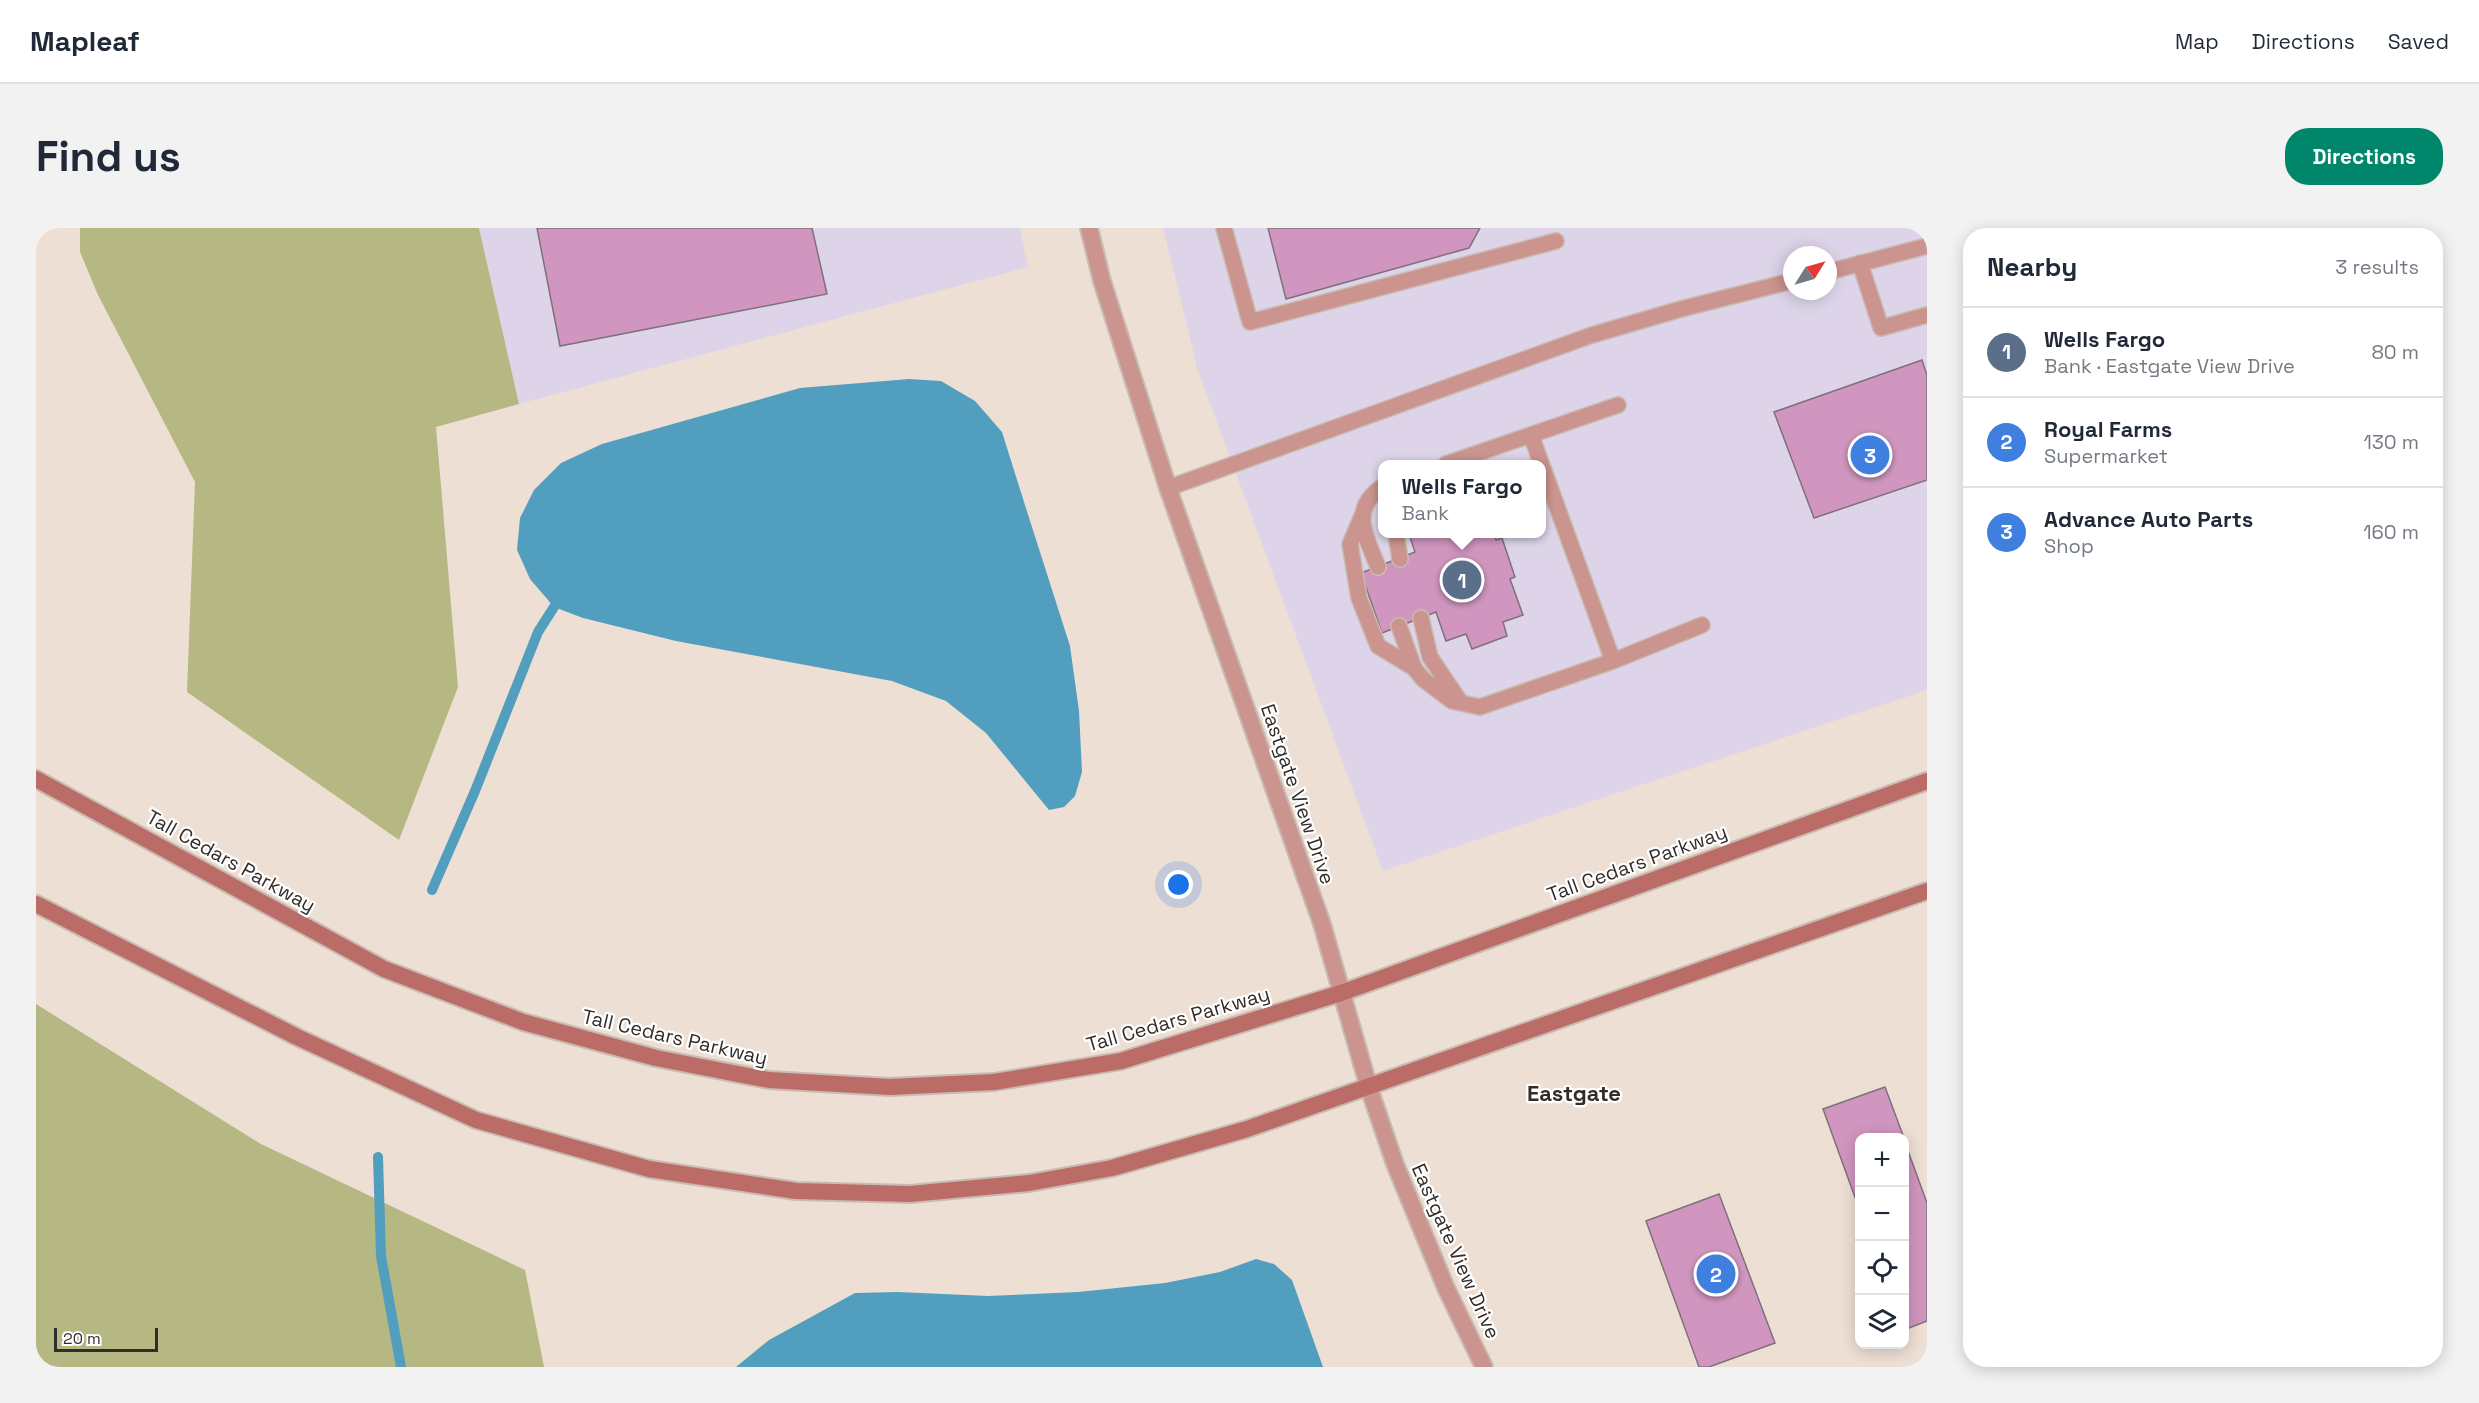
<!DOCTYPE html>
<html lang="en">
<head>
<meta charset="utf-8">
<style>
	body { margin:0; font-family:"Space Grotesk",sans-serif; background:#f2f2f3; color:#1f2937 }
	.controls { position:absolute; right:18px; bottom:18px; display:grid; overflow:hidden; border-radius:12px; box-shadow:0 3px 15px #0003 }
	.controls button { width:54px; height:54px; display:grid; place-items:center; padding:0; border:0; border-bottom:2px solid #e0e1e3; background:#fff; color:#1f2937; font:30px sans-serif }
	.compass { position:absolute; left:1747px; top:18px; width:54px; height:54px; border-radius:50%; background:#fff; box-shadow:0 3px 15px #0003; rotate:53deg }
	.scale { position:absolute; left:18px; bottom:15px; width:104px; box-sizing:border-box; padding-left:6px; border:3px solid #322d29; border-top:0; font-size:16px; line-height:21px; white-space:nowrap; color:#322d29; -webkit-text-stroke:4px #fff; paint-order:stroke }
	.you { position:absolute; left:1143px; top:657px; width:21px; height:21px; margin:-15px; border:4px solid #fff; border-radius:50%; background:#1a73e8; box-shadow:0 0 0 9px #1a73e833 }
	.badge { display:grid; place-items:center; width:39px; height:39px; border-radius:50%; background:#00876b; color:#fff; font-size:20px; font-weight:700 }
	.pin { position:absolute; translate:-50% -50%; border:3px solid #fff; box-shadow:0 2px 6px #0006 }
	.popup { position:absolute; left:1342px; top:232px; width:168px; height:78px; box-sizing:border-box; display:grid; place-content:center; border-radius:12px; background:#fff; filter:drop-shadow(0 2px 4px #0005); font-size:20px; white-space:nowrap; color:#747a83 }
	.popup b { font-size:22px; color:#1f2937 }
	.popup::after { content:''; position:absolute; left:50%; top:100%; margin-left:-12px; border:12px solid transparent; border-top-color:#fff }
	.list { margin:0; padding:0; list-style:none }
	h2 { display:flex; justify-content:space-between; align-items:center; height:78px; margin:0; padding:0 24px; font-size:26px }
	h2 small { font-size:20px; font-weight:400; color:#747a83 }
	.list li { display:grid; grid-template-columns:39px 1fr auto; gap:18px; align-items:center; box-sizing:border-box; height:90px; padding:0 24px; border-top:2px solid #e0e1e3 }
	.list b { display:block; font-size:22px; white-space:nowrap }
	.list p { margin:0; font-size:20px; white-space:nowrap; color:#747a83 }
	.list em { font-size:20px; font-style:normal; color:#747a83 }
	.icon { flex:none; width:33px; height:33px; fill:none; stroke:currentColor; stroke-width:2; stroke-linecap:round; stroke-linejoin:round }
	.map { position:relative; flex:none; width:1891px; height:1139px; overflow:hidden; border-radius:24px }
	header { display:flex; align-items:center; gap:36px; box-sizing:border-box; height:84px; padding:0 30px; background:#fff; border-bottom:2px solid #e0e1e3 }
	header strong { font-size:28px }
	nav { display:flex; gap:33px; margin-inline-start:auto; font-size:21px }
	.intro { display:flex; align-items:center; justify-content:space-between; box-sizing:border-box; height:144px; padding:0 36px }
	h1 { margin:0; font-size:42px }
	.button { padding:15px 27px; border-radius:24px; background:#00876b; color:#fff; font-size:21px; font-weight:700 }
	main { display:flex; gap:36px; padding:0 36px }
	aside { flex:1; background:#fff; border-radius:24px; box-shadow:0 3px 15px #0003 }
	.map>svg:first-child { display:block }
	.commercial { fill:#ddd4e9; fill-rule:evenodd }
	.green { fill:#b5b882 }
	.water { fill:#519ebf }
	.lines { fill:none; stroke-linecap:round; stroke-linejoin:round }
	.stream { stroke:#519ebf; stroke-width:10 }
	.building { fill:#d196bf; stroke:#7e717a; stroke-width:1.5 }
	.service-casing { stroke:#c8bbb2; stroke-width:18 }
	.tertiary-casing { stroke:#c8bbb2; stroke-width:20 }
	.secondary-casing { stroke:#c8bbb2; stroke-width:20 }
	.service { stroke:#cb948e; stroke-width:15 }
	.tertiary { stroke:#cb948e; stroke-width:16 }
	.secondary { stroke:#bb6c66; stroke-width:16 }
	.labels { text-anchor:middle; stroke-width:4.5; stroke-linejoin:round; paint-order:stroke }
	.street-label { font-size:20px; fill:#322d29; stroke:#fff }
	.quarter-label { font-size:22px; font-weight:bold; fill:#322d29; stroke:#fff }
</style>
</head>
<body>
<header>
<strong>Mapleaf</strong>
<nav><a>Map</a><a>Directions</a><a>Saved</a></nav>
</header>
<div class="intro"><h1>Find us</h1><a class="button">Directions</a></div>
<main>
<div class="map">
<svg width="1891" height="1139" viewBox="0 0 1891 1139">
	<rect width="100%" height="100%" fill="#eedfd4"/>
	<path class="commercial" d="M443,0H984L992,39L483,176Z
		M1127,0H1891V462L1347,643L1162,143ZM1756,27H1792V63H1756ZM1346,236H1506V306H1346Z"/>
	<path class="green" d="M44,0H443L483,176L400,199L422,459L363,612L151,464L159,254L62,67L44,24Z
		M0,776L225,916L489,1042L508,1139H0Z"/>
	<path class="water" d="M873,151L905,153L939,173L966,204L988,274L1034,418L1043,483L1046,544L1039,568L1028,579L1013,582L950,505L910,473L856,453L640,413L547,390L518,379L494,351L481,322L484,290L498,262L525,235L566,216L764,160Z
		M1220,1031L1238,1036L1256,1052L1287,1139H700L733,1112L819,1065L862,1064L952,1068L1042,1064L1129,1055L1184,1044Z"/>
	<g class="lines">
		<path class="stream" d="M396,662L439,563L502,404L518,379
			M342,929L345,1028L365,1139"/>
	</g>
	<path class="building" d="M501,0H776L791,66L524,118Z
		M1232,0H1444L1433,20L1250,71Z
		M1886,132L1891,147V252L1778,290L1738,184Z
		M1373,306H1458L1460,312L1466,310L1479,349L1474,351L1487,387L1467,394L1471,408L1436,421L1430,406L1410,413L1400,384L1346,405L1325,345L1379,324Z
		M1849,859L1868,910H1824V983L1787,881Z
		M1868,912L1891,975V1093L1868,1102Z
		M1683,966L1739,1115L1673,1139H1663L1610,993Z"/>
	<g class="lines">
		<g class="service-casing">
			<path id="service" d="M1188,0L1214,94L1520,13
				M1824,35L1845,100L1891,87
				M1792,44L1891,18
				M1410,236L1582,177
				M1132,260L1556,107L1645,81L1756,53
				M1326,288L1314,316L1323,370L1342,418L1378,440
				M1360,306L1364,331
				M1342,339C1330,308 1313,282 1346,259
				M1385,390L1394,429L1425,475
				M1363,398L1378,440L1387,451L1416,473L1444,479L1577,433L1495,207
				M1577,433L1666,397"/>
		</g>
		<g class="tertiary-casing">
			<path id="tertiary" d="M1053,0L1066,53L1132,260L1286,696L1333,860L1359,936L1410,1060L1448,1139"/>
		</g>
		<g class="secondary-casing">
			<path id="secondary" d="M0,551L348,741L487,794L620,830L733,852L854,859L958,854L1085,833L1305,765L1891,553
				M0,676L261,809L440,892L613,941L760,963L874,966L993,955L1076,940L1211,901L1891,663"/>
		</g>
		<use href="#service" class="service"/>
		<use href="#tertiary" class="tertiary"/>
		<use href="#secondary" class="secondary"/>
	</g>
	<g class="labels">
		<g class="street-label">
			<text transform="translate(1262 566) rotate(71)" y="7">Eastgate View Drive</text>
			<text transform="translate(195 633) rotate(29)" y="7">Tall Cedars Parkway</text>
			<text transform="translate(1601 635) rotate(-20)" y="7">Tall Cedars Parkway</text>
			<text transform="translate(1142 791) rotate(-16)" y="7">Tall Cedars Parkway</text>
			<text transform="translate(639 809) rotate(13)" y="7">Tall Cedars Parkway</text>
			<text transform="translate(1420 1023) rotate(66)" y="7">Eastgate View Drive</text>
		</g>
		<g class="quarter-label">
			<text x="1538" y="873">Eastgate</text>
		</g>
	</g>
</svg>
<div class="controls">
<button>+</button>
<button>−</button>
<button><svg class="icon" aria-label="locate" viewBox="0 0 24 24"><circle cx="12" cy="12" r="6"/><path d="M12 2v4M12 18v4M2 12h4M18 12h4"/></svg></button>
<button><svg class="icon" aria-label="layers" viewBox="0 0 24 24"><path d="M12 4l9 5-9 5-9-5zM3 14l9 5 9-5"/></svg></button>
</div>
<svg class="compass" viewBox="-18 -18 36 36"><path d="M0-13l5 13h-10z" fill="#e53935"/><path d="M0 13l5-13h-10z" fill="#747a83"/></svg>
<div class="scale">20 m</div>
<div class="you"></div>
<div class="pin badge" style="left:1426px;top:352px;background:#5c6f8a">1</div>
<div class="popup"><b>Wells Fargo</b>Bank</div>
<div class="pin badge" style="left:1680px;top:1046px;background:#3f7fe0">2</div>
<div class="pin badge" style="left:1834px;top:227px;background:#3f7fe0">3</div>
</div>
<aside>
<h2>Nearby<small>3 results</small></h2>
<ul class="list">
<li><span class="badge" style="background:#5c6f8a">1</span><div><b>Wells Fargo</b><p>Bank · Eastgate View Drive</p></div><em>80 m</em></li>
<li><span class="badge" style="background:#3f7fe0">2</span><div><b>Royal Farms</b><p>Supermarket</p></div><em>130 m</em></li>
<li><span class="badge" style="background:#3f7fe0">3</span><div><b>Advance Auto Parts</b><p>Shop</p></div><em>160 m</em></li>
</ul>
</aside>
</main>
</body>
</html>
